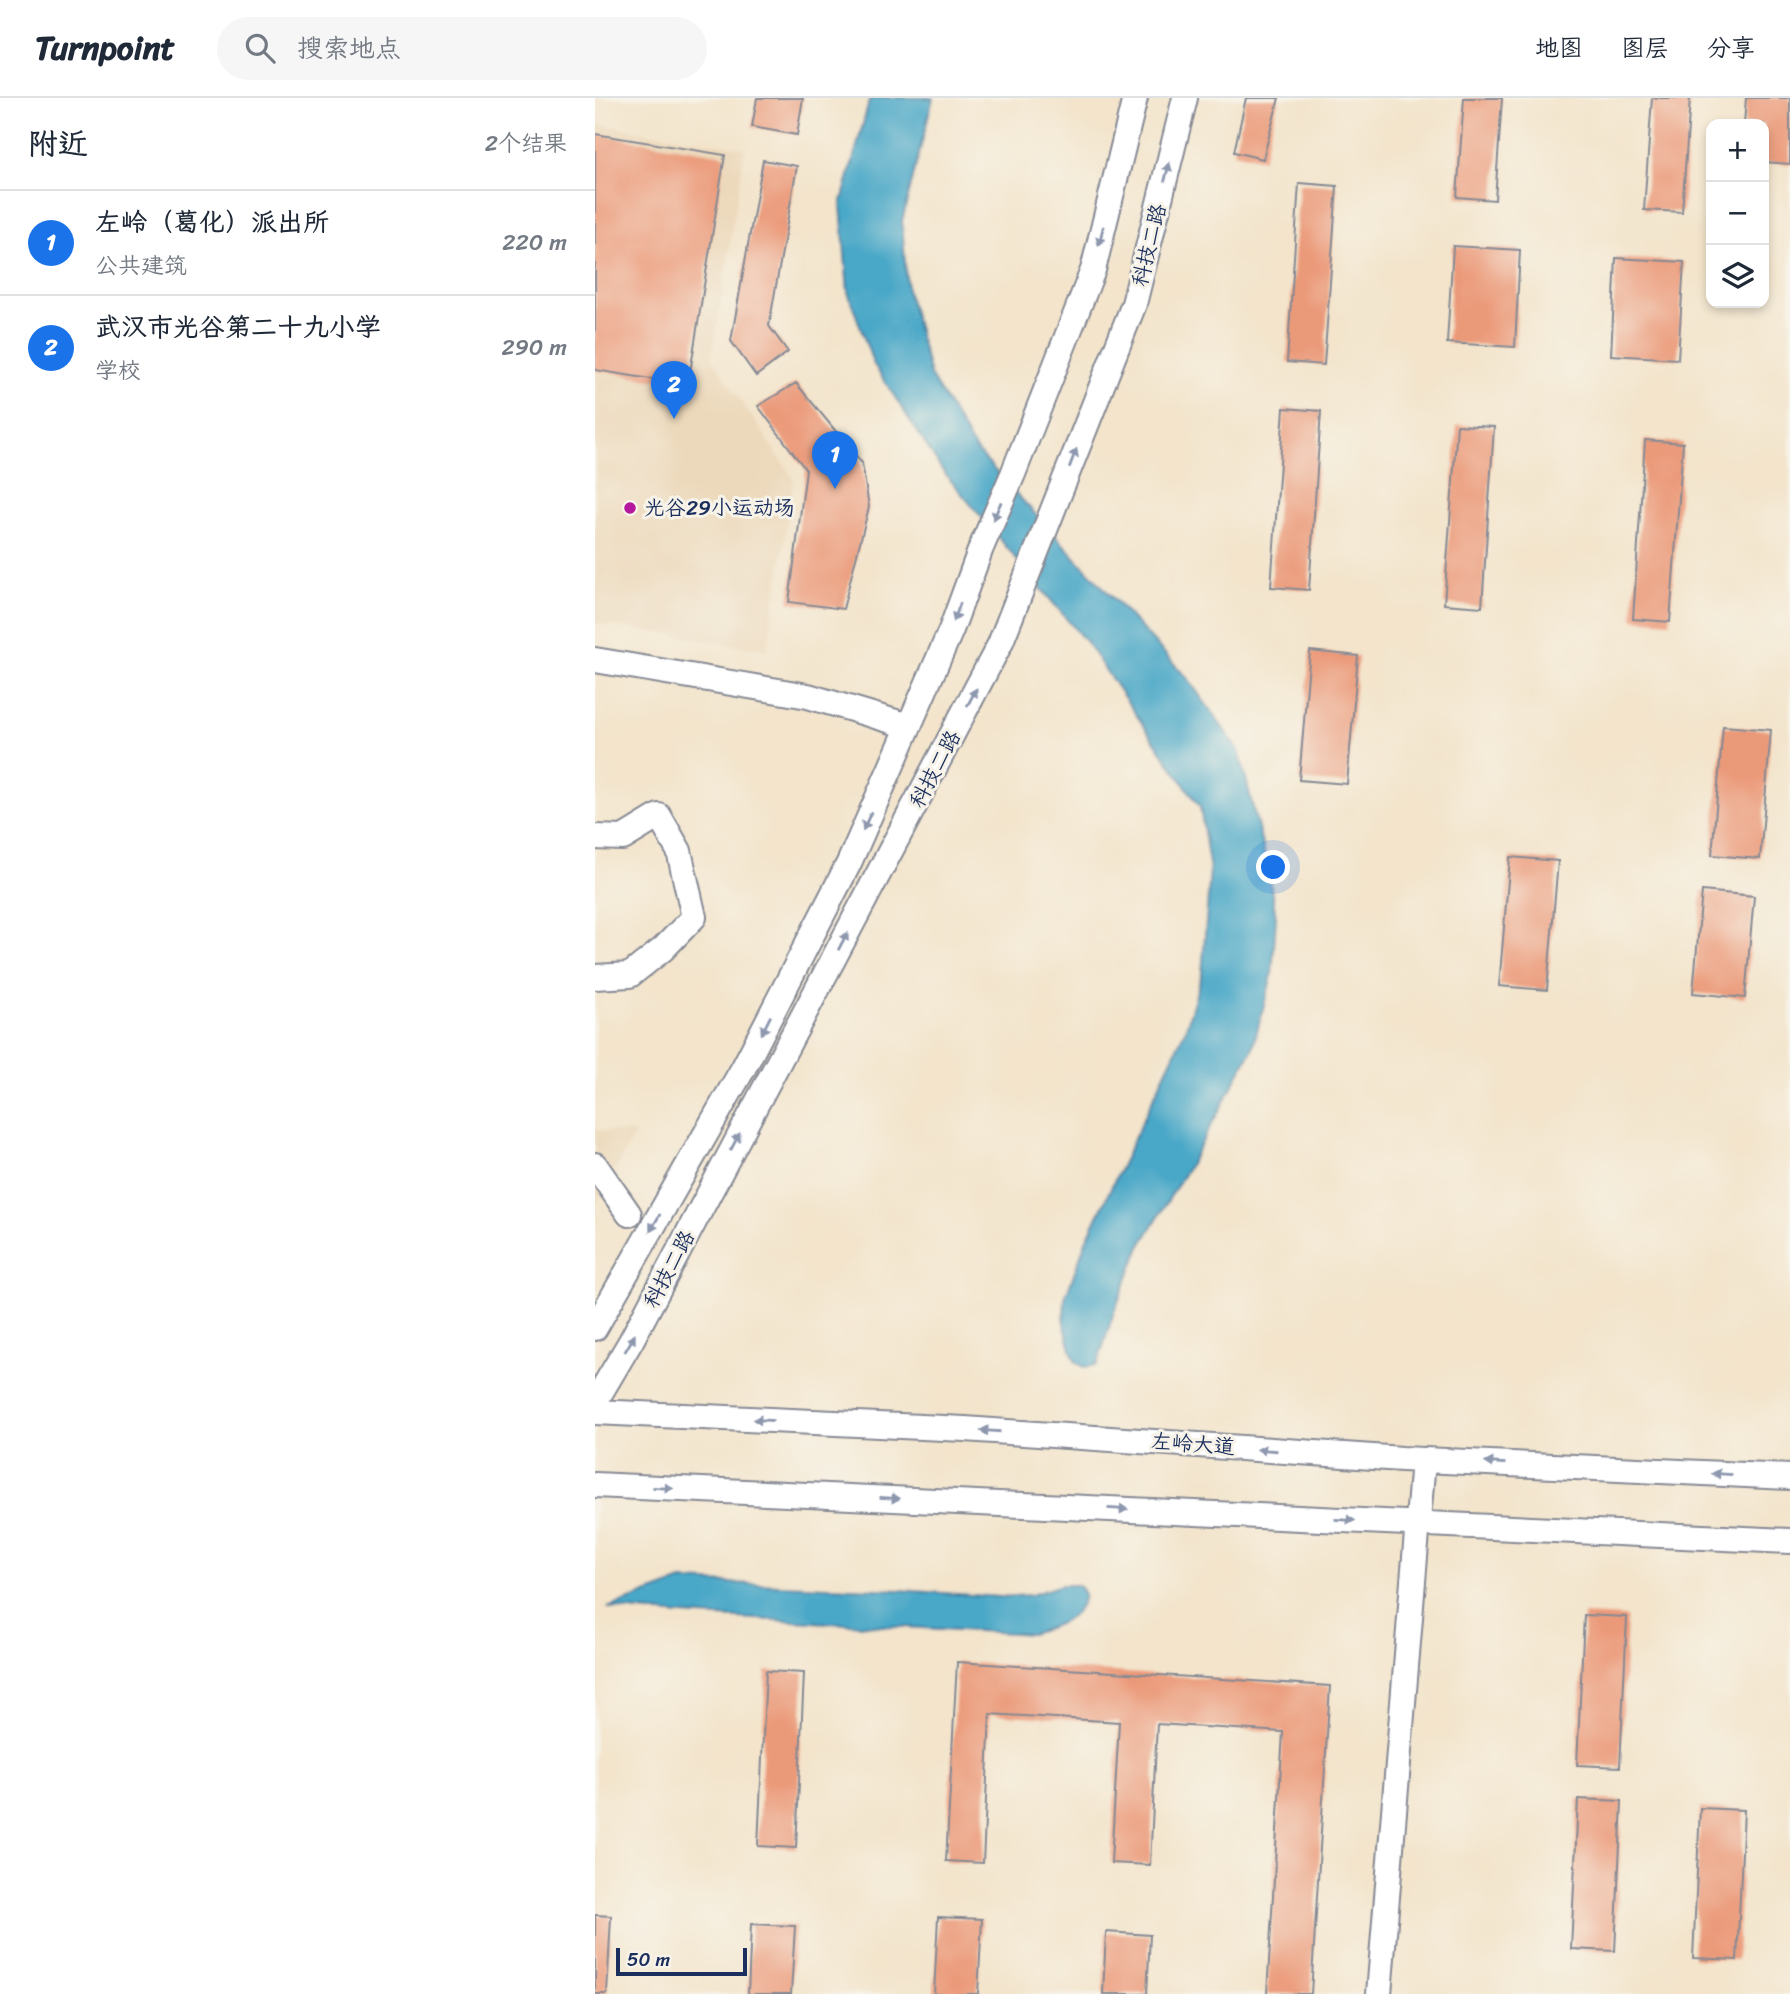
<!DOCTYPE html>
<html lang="zh">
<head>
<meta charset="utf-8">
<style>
	body { margin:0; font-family:Sriracha,"LXGW WenKai TC",sans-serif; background:#f6f6f7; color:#1f2937 }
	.controls { position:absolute; right:21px; top:21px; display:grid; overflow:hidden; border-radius:14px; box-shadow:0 4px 10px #0003 }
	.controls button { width:63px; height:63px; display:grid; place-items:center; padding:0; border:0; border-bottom:2px solid #e0e1e3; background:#fff; color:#1f2937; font:35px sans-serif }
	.scale { position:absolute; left:21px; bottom:18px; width:131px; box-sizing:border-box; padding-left:7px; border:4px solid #1b2f5e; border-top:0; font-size:19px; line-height:24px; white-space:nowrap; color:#1b2f5e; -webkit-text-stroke:5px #f7f3e8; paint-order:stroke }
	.you { position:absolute; left:679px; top:770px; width:24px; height:24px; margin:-18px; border:5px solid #fff; border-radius:50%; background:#1a73e8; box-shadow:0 0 0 10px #1a73e833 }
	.badge { display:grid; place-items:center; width:46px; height:46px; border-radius:50%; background:#1a73e8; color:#fff; font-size:23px; font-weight:700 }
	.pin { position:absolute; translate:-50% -58px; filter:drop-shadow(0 2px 4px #0008) }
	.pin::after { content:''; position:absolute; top:37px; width:24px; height:21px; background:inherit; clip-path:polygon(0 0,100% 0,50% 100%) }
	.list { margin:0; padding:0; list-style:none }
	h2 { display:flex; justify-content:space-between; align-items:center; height:91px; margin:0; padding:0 28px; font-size:30px }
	h2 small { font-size:23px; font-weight:400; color:#747a83 }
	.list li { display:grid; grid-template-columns:46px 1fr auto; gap:21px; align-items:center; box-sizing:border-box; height:105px; padding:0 28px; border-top:2px solid #e0e1e3 }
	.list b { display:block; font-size:26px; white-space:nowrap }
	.list p { margin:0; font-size:23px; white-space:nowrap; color:#747a83 }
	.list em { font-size:23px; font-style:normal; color:#747a83 }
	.icon { flex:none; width:38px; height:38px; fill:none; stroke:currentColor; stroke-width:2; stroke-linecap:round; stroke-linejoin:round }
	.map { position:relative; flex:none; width:1195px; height:1896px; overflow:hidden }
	header { display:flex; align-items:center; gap:42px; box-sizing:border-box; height:98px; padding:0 35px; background:#fff; border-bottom:2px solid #e0e1e3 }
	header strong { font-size:33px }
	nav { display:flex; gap:38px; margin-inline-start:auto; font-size:24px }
	.search { width:490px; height:63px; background:#f6f6f7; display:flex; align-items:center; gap:18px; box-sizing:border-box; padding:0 24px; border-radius:38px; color:#747a83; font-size:26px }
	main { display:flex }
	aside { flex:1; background:#fff }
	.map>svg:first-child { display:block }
	.built { fill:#ecd8ba }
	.water { fill:#48a7c7; stroke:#326b92; stroke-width:2 }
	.building { fill:#eb9a79 }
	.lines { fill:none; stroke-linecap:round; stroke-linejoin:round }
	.minor-casing { stroke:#878a94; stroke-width:28 }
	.minor { stroke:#fff; stroke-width:24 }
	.oneway { fill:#8d97ae }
	.poi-dot { fill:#b5179e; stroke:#f7f3e8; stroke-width:2.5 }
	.labels { text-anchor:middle; stroke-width:6; stroke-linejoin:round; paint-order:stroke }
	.street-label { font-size:21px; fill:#1b2f5e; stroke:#f7f3e8 }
	.poi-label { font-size:21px; fill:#1b2f5e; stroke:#f7f3e8; text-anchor:start }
</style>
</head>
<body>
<header>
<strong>Turnpoint</strong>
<div class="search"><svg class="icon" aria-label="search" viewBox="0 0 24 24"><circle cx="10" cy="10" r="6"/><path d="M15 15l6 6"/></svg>搜索地点</div>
<nav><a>地图</a><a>图层</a><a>分享</a></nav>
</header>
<main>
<aside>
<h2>附近<small>2个结果</small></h2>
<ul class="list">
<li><span class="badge">1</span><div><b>左岭（葛化）派出所</b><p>公共建筑</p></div><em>220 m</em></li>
<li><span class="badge">2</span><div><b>武汉市光谷第二十九小学</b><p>学校</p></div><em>290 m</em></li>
</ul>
</aside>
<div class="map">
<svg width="1195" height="1896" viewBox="0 0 1195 1896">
	<rect width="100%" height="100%" fill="#f7f3e8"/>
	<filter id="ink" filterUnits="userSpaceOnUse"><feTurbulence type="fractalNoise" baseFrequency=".0143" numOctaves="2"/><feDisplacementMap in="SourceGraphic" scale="14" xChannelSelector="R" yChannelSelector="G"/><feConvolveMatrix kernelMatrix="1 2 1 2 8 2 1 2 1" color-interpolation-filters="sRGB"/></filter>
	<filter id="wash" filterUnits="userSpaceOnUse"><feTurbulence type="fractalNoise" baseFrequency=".00686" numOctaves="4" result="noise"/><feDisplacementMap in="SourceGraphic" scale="28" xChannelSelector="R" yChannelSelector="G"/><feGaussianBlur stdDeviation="1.57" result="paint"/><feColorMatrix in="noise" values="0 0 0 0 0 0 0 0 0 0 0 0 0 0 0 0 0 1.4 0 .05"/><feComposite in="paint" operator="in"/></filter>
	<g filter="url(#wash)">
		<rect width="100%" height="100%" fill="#f3e4cb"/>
		<path class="built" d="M0,26L150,50L117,260L199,381L172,552L0,525Z
			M0,1032L40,1035L0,1109Z"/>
		<path class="water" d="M275,0H338L307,123L312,192L335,277L380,351L593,581L644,653L671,762L681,819L677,877L657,952L595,1066L545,1149L519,1214L502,1267L489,1269L481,1264L476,1252L469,1225L470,1200L491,1143L590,933L607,876L615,772L605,709L491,544L347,372L278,265L253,194L246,107Z
			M87,1483L305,1492L405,1499L436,1497L466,1487H484L489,1497C485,1522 458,1528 437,1536L87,1517L13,1510Z"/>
		<g id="blocks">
			<path class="building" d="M162,0H208L202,37L157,29Z
				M651,0H684L668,61L639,54Z
				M869,0H907L900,102L862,99Z
				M1057,0H1095L1087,114L1049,112Z
				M1151,0H1195V66L1169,64V26H1149Z
				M0,36L130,57L93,287L0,272Z
				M168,62L202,68L174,228L193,254L161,278L136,243Z
				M704,85L742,88L729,267L692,264Z
				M858,148L925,152L920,249L852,245Z
				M1021,160L1089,164L1083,261L1016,257Z
				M201,285L267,365L274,409L248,511L194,504L211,372L163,308Z
				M689,310L726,313L714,492L676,489Z
				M862,327L899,329L887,509L849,506Z
				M1050,342L1088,345L1075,524L1038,521Z
				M715,553L763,558L752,686L704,682Z
				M1128,628L1176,632L1165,761L1117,757Z
				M915,759L963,763L952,892L904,888Z
				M1107,793L1159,798L1150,900L1098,895Z
				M989,1517L1032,1519L1025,1669L982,1667Z
				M362,1564L735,1588L716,1896H672L688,1634L562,1626L555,1767L516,1765L524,1624L395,1616L388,1765L351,1763Z
				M171,1573L209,1575L201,1750L163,1748Z
				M983,1701L1027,1703L1020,1853L976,1851Z
				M1105,1710L1149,1712L1142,1862L1098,1860Z
				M0,1817L16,1818L12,1896H0Z
				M343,1819L387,1821L383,1896H339Z
				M156,1826L200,1828L196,1896H153Z
				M511,1834L555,1837L552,1896H508Z"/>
		</g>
	</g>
	<g filter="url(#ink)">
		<use href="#blocks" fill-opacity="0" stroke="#878a94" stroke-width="2"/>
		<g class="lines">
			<g class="minor-casing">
				<path id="minor" d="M0,562L213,598L314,628
					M0,739L28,740L64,718L84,753L99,819L68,851L35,877L0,879
					M0,1067L34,1116
					M0,1230L149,969L254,765L314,628L356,532L386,450L418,376L498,172L540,0
					M0,1304L36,1243L405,546L539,206L590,0
					M0,1314L370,1331L807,1361L1195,1379
					M0,1387L1195,1443
					M784,1896L828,1362"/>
			</g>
			<use href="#minor" class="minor"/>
		</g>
		<defs><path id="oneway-solid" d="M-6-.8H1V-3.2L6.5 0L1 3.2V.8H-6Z" transform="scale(1.75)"/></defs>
		<g class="oneway">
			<use href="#oneway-solid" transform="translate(572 74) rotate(-76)"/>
			<use href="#oneway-solid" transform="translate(506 138) rotate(104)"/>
			<use href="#oneway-solid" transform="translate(478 360) rotate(-69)"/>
			<use href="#oneway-solid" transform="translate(402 413) rotate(114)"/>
			<use href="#oneway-solid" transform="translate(362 514) rotate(110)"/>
			<use href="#oneway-solid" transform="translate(377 599) rotate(-62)"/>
			<use href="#oneway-solid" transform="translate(272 723) rotate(114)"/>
			<use href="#oneway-solid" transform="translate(248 843) rotate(-62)"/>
			<use href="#oneway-solid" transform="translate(171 927) rotate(117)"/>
			<use href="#oneway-solid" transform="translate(140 1044) rotate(-62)"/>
			<use href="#oneway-solid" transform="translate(60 1125) rotate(120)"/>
			<use href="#oneway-solid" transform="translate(35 1245) rotate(-60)"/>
			<use href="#oneway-solid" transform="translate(168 1322) rotate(-177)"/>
			<use href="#oneway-solid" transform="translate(395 1333) rotate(-176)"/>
			<use href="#oneway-solid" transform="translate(672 1352) rotate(-176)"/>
			<use href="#oneway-solid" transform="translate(900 1365) rotate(-177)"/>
			<use href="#oneway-solid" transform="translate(1127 1376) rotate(-177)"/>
			<use href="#oneway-solid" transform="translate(68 1390) rotate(3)"/>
			<use href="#oneway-solid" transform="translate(295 1400) rotate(3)"/>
			<use href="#oneway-solid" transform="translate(523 1411) rotate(3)"/>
			<use href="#oneway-solid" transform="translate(750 1422) rotate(3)"/>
		</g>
	</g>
	<circle class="poi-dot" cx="35" cy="410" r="7"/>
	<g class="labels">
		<g class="street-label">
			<text transform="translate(554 147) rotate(-76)" y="7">科技二路</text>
			<text transform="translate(340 671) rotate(-62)" y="7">科技二路</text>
			<text transform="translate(74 1171) rotate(-62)" y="7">科技二路</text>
			<text transform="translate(598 1346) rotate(4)" y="7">左岭大道</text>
		</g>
		<g class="poi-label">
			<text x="49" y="417">光谷29小运动场</text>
		</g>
	</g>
</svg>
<div class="controls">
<button>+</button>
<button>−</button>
<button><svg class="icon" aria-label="layers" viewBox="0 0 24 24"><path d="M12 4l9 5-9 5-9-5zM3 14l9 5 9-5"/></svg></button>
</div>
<div class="scale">50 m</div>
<div class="you"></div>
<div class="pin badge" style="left:240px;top:391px">1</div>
<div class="pin badge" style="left:79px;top:321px">2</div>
</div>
</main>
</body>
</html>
